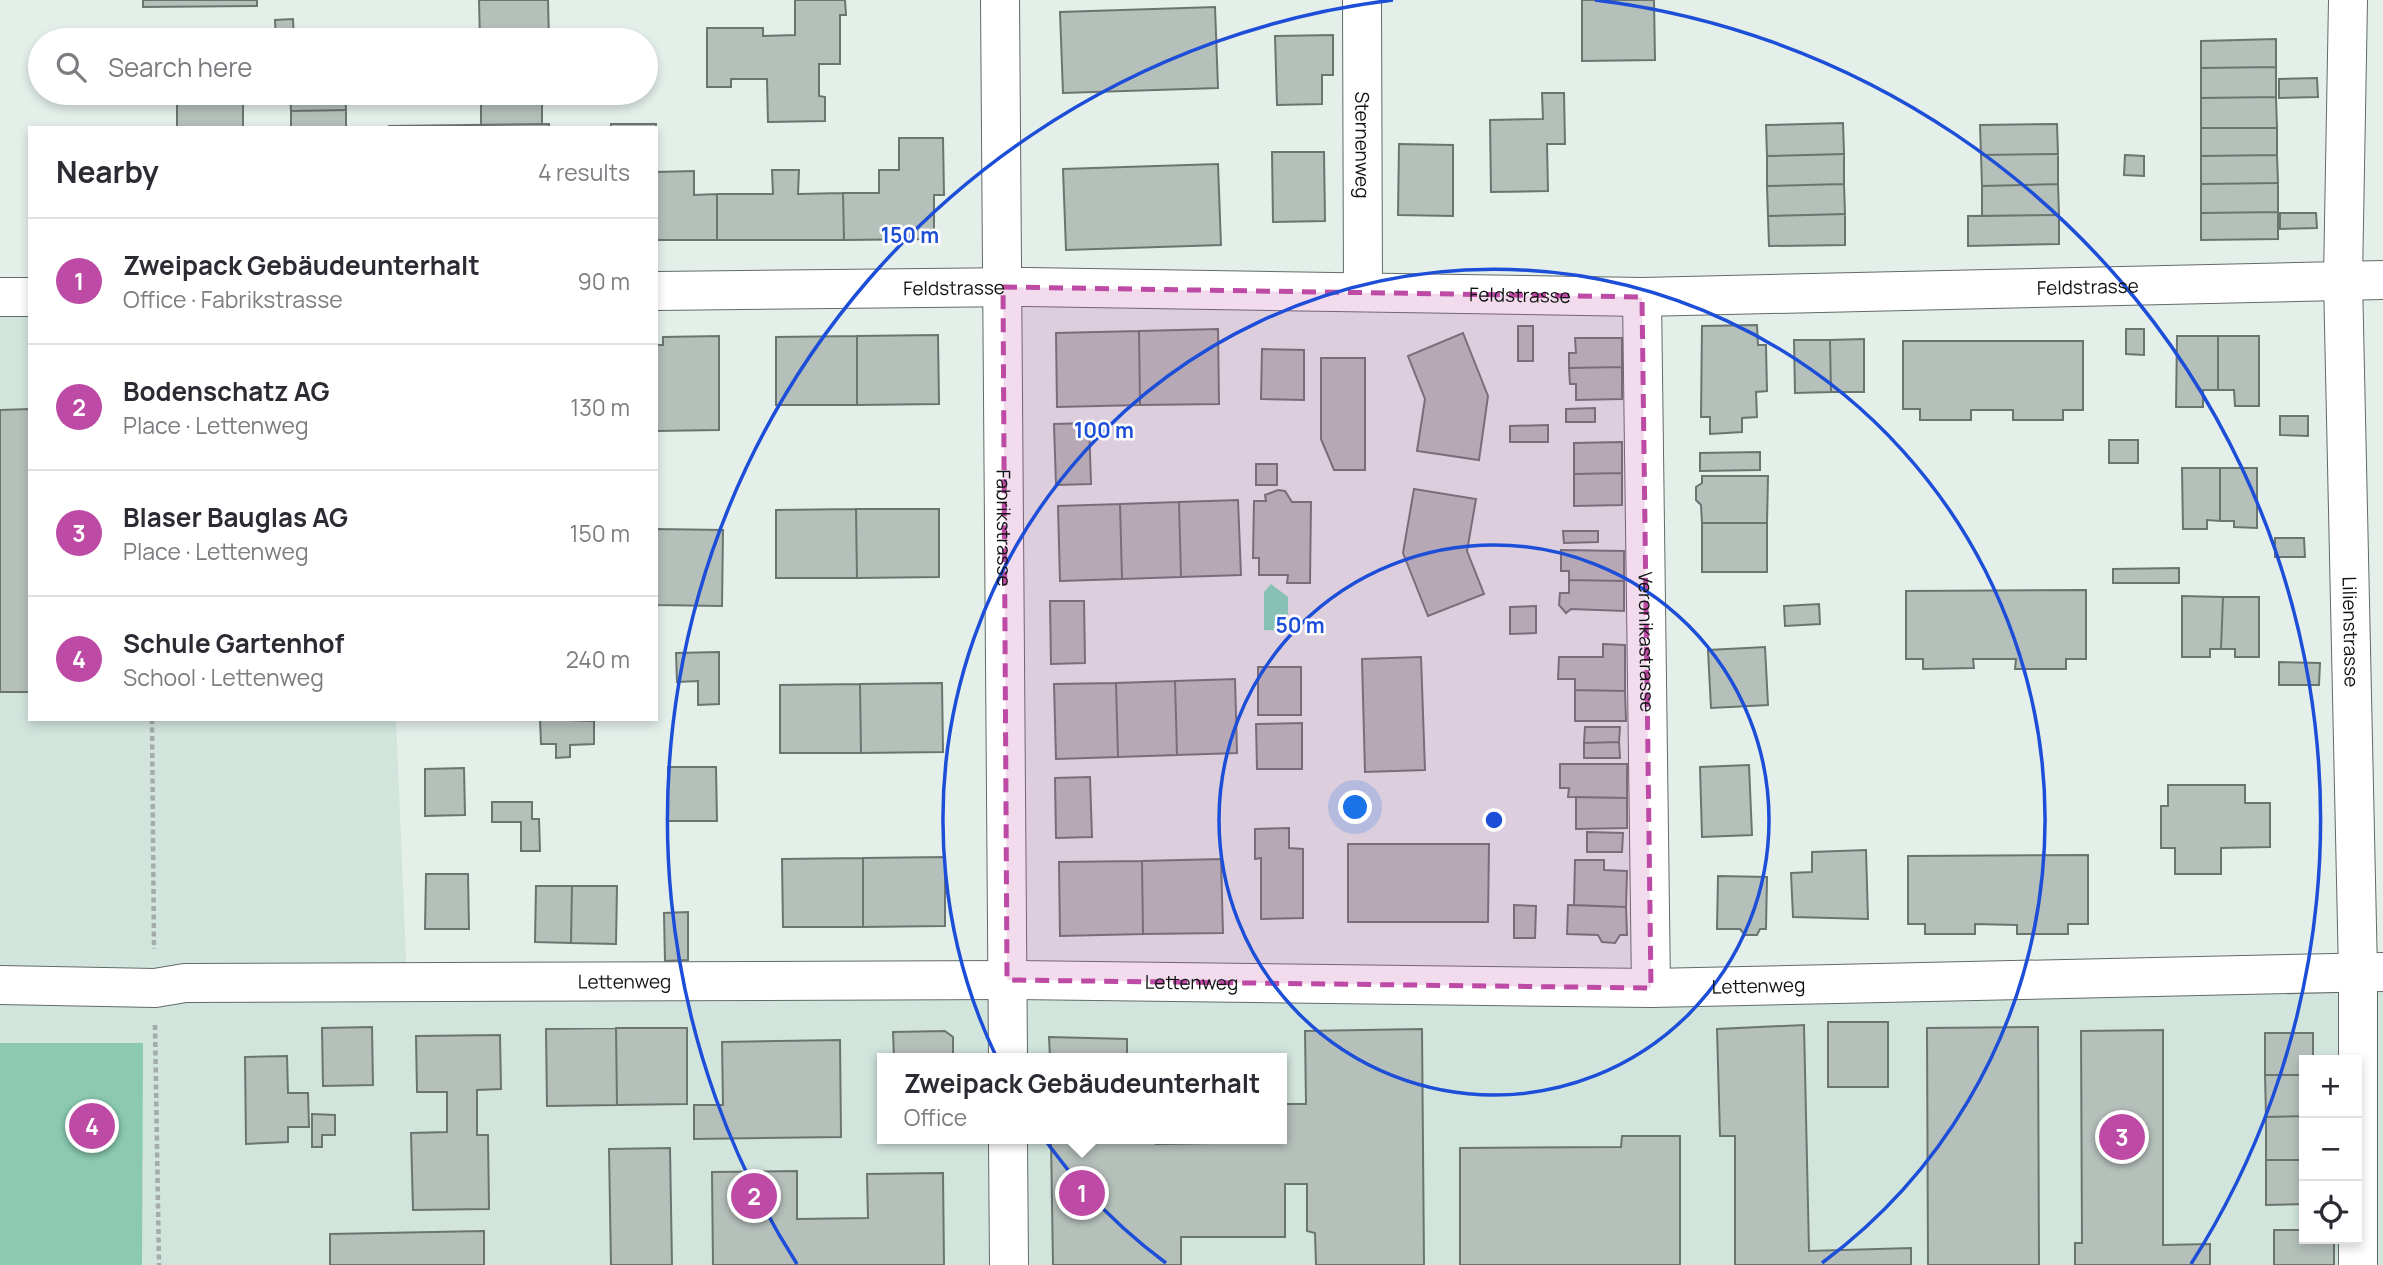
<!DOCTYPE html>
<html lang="en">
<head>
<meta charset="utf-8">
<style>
	body { margin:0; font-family:Manrope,sans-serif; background:#f7f7f7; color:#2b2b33 }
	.controls { position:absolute; right:21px; bottom:21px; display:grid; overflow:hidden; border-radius:0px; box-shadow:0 4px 10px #0003 }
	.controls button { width:63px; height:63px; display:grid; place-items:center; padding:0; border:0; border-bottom:2px solid #e1e1e2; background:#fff; color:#2b2b33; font:35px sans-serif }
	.you { position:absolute; left:1356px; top:808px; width:24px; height:24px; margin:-18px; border:5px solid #fff; border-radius:50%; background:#1a73e8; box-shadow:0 0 0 10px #1a73e833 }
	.badge { display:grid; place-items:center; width:46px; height:46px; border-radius:50%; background:#bd4aa4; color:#fff; font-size:23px; font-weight:700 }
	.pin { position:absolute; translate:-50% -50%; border:4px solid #fff; box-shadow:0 2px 7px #0006 }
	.popup { position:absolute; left:877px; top:1053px; width:410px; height:91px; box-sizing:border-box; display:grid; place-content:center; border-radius:0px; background:#fff; filter:drop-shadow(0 2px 5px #0005); font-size:23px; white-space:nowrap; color:#7c7c81 }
	.popup b { font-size:26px; color:#2b2b33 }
	.popup::after { content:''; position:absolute; left:50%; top:100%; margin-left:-14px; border:14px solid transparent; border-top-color:#fff }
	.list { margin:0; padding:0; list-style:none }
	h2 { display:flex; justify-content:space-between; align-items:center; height:91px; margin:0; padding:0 28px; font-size:30px }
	h2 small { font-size:23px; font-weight:400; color:#7c7c81 }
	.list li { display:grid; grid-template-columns:46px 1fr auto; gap:21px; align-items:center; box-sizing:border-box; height:126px; padding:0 28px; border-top:2px solid #e1e1e2 }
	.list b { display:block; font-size:26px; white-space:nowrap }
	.list p { margin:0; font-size:23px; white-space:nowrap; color:#7c7c81 }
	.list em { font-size:23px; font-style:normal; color:#7c7c81 }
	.icon { flex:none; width:38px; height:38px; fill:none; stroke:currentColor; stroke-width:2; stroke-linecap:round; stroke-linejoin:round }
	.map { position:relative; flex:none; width:2383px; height:1265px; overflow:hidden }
	.search { position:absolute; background:#fff; box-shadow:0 4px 10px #0003; left:28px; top:28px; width:630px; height:77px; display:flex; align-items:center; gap:18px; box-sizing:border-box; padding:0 24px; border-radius:38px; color:#7c7c81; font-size:26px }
	.panel { position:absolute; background:#fff; box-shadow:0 4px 10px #0003; left:28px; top:126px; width:630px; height:595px; border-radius:0px }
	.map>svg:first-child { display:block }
	.built { fill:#d2e5dd; fill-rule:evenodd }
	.green { fill:#8bcab1 }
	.water { fill:#7adfba }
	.building { fill:#b6c0bb; stroke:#6b7570; stroke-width:2 }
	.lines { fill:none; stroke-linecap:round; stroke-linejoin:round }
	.minor-casing { stroke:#626b67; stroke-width:40 }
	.path { stroke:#a3aca8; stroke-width:4.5; stroke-dasharray:5 3.5; stroke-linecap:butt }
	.minor { stroke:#fff; stroke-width:38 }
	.marked { fill:#bd4aa4; fill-opacity:0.2; stroke:#bd4aa4; stroke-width:5; stroke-dasharray:14 9; stroke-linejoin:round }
	.ring { fill:none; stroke:#1d4ed8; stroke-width:3.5 }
	.labels { text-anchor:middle; stroke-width:5; stroke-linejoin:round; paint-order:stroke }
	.street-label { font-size:19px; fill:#111413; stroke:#fff }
	.centre { fill:#1d4ed8; stroke:#fff; stroke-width:3.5 }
	.ring-label { font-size:21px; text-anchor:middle; font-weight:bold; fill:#1d4ed8; stroke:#fff; stroke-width:5; stroke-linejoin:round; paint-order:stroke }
</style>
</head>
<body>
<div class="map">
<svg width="2383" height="1265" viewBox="0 0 2383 1265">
	<rect width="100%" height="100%" fill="#e4efea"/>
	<path class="built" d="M0,297H30V719H396L407,982L2383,972V1265H0ZM883,1058H1282V1139H883ZM2304,1060H2357V1239H2304Z"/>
	<path class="green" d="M0,1043H143L142,1265H0Z"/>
	<path class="water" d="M1271,584L1288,597V631L1264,630V592Z"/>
	<path class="building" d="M143,0H257V6L143,7Z
		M479,0H548L549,40H480Z
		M795,0H845L846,15H840V64H819V96L825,97V121L768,122L767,79H731V87H707V28H763V36L795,35Z
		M1582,0H1654L1655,60L1582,61Z
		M1215,7L1218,88L1063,93L1060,12Z
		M293,19L294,40H276L275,20Z
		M1333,35V75H1322V104L1277,105L1275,36Z
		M2276,39V67L2201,68V41Z
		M2276,67V97L2201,98V68Z
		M2317,78L2318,97L2279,98V79Z
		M177,93H243V128H177Z
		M290,93H345L346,110L291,111Z
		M481,93H542V124L481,125Z
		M1542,93H1564L1565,144H1547L1548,191L1491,192L1490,120L1543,119Z
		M2276,97L2277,128H2201V98Z
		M346,110V128H291V111Z
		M1843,123L1844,154L1767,156L1766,125Z
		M549,124V128H389V126Z
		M611,124H656V128H611Z
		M2057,124L2058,154L1981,155L1980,125Z
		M2201,128H2277V155L2201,156Z
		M899,138H943L944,195H934V239L844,240L843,193H879V170H899Z
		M1399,144L1453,145V216L1398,215Z
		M1272,152H1324L1325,221L1273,222Z
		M1844,154V184L1767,186V156Z
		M2058,154V184L1982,186L1981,155Z
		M2125,155L2144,156V176L2124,175Z
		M2277,155L2278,183L2201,184V156Z
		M1218,164L1221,245L1066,250L1063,169Z
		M772,170H799L798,194L843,193L844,240H717V194H773Z
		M694,171V195L717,194V240H656V172Z
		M2278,183V212L2201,213V184Z
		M1844,184L1845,214L1768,216L1767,186Z
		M2058,184L2059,215L1982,216V186Z
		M2278,212V239L2201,240V213Z
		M2280,213H2316L2317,228L2280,229Z
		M1845,214V245L1769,246L1768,216Z
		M2059,215V244L1968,246V216Z
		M1757,325L1758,345H1766L1767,391L1756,392L1757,417L1742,418V432L1710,434V417H1701L1702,326Z
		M1518,326H1533V361H1518Z
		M1218,329L1219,404L1140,405L1139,331Z
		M2126,329H2144V355L2126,354Z
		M1139,331L1140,405L1057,407L1056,333Z
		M1463,333L1488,396L1479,460L1417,451L1425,399L1408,356Z
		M938,335L939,404L857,405V336Z
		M719,336V430L656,431V345H663V337Z
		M857,336V405H776V337Z
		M2177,336H2218V390H2203V407H2176Z
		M2218,336H2259V406H2235L2234,390H2218Z
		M1575,338H1622V367L1569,368V353H1576Z
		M1864,339V392H1831L1830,340Z
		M1794,340H1830L1831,392L1795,393Z
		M1903,341H2083V410H2063V420H2013V410H1971V420H1920V409H1903Z
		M1262,349L1304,350V400L1261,399Z
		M1321,358H1365V470H1334L1321,439Z
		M1622,367V399L1576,400V384H1570L1569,368Z
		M1595,408V422H1566V409Z
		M30,409V692H0V410Z
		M2280,416H2308V436L2280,435Z
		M1089,423L1091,484L1056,485L1054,424Z
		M1548,425V442H1510V426Z
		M2109,440H2138V463H2109Z
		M1622,442V473L1574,474V443Z
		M1760,452V470L1700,471V453Z
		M1256,464H1277V485H1256Z
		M2182,468H2220V521L2207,520V529H2183Z
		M2220,468H2257V528L2234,527V521H2220Z
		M1622,473V505L1574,506V474Z
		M1702,476H1768L1767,523H1702L1701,505L1696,500V487L1702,483Z
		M1414,489L1476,499L1467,551L1484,594L1428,616L1403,553Z
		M1278,490L1285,491L1292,502H1311L1310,583H1287L1288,575H1259V558H1253L1254,501H1266L1265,495Z
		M1238,500L1241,575L1181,577L1179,502Z
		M1179,502L1181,577L1122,579L1120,504Z
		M1120,504L1122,579L1060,581L1058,506Z
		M856,509L857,578H776V510Z
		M856,509H939V577L857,578Z
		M1702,523H1767V572H1702Z
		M656,529L723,530L722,606L656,605Z
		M1563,531H1598V542L1564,543Z
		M2275,538H2304L2305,557H2275Z
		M1561,550L1624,551V581L1569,580V571H1561Z
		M2179,568V583H2113V569Z
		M1569,580L1624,581V611L1571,609L1566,613L1559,605L1560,593H1569Z
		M2086,590V659H2066V669H2015L2016,659H1973L1974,668L1923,669V659H1906V591Z
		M2182,596L2223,597L2221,649H2210V657H2182Z
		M2223,597H2259V657H2235V649H2221Z
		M1050,601H1084L1085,663L1051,664Z
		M1819,604L1820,624L1785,626L1784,606Z
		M1536,606V633L1510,634V607Z
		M1603,644L1625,645V691L1575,690V679H1558L1559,657H1603Z
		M1765,647L1768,705L1711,708L1708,650Z
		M719,652V704L698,705V681L677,682L676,653Z
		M1421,657L1425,770L1365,772L1362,659Z
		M2279,662L2320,663L2319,685H2279Z
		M1258,667H1301V715H1258Z
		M1235,679L1237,753L1177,755L1175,681Z
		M1175,681L1177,755L1118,757L1116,683Z
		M942,683L943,752L861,753L860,684Z
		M1116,683L1118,757L1056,759L1054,684Z
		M860,684L861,753H780V685Z
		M1575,690L1625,691L1626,721H1575Z
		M540,719L594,721V744L570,745V757L556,758V744H541Z
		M1302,723V769H1257L1256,724Z
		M1585,727H1620L1619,742L1584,743Z
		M1619,742L1620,758H1584V743Z
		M1560,764H1627V798L1568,797L1569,788H1560Z
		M1749,765L1752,835L1702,837L1700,767Z
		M668,767H716L717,821H668Z
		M464,768L465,815L425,816V769Z
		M1090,777L1092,837L1056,838L1055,778Z
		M2168,785H2245V803H2270V847L2221,848V874H2175V848H2161V806H2168Z
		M1576,797L1627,798V828L1576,829Z
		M492,802H532V819H539L540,851H521V822H492Z
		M1289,828V848L1303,849V918L1261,919V858L1255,859V829Z
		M1587,832L1623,833L1622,852H1587Z
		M1348,844H1489L1488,922H1348Z
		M1866,850L1868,919L1793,917L1791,873L1812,872V852Z
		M2088,855V924H2068V934H2017V925L1975,924V934H1925V924H1908V856Z
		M945,857V926L863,927V858Z
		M863,858V927H783L782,859Z
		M1221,859L1223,933L1143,934L1142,861Z
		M1575,860H1604V870L1627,871L1626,907L1574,905Z
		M1142,861L1143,934L1060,936L1059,862Z
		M426,874H468L469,929H425Z
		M1718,876L1767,877L1766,929H1760L1757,935H1745L1740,929H1717Z
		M536,886H572L571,943L535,942Z
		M572,886H617L616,944L571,943Z
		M1514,905L1536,906L1535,938H1514Z
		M1568,905L1626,907L1627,935H1620L1615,943L1602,942L1598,935L1567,934Z
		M688,912V960L665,961L664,913Z
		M1828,1022H1888V1087H1828Z
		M1804,1025L1809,1251L1911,1248V1265H1735V1136H1720L1717,1029Z
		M372,1027L373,1085L323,1086L322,1028Z
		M2038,1027L2039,1265H1928L1927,1028Z
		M616,1028L617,1105L547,1106L546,1029Z
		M616,1028H687V1104L617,1105Z
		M1422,1029L1424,1265H1316L1315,1233L1307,1231V1184H1285V1237H1181V1265H1053L1051,1139H1156V1144L1273,1142V1139H1282V1104H1306L1305,1031Z
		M2163,1030V1245L2210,1244V1265H2075V1243H2082L2081,1031Z
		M945,1031L953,1037V1058H894L893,1032Z
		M2265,1033H2313V1060H2304V1075H2265Z
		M500,1035L501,1089L477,1090V1135H488L489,1209L413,1210L411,1133L447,1132V1092H417L416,1036Z
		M1049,1037L1127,1039V1058H1050Z
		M840,1040L841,1137L694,1139V1105H723L722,1042Z
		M287,1056L288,1093H308L309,1127H288V1142L246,1144L245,1057Z
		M2265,1075H2304V1116L2266,1117Z
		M312,1114L335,1115V1135H322V1147H312Z
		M2304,1116V1160H2266V1117Z
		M1622,1136H1680V1265H1460V1148L1621,1147Z
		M670,1148L672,1265H611L609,1149Z
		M2266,1160H2304V1204L2266,1205Z
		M797,1171V1219L868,1218L867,1174L943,1173L944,1265H713L712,1172Z
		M2274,1230H2304V1239H2334V1265H2274Z
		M484,1231V1265H330V1234Z"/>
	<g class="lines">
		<g class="minor-casing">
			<g id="minor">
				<path id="s1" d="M1000,0L1008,1058"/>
				<path id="s2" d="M1362,0L1363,292"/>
				<path id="s3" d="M2348,0L2343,279L2358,973V1265"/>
				<path id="s4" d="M656,291L1027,287L1642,297L2383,280"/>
				<path d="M0,297H30"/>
				<path id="s5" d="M1642,297L1651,988"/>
				<path id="s6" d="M0,985L155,988L185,983L1007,980L1651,988L2383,972"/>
				<path d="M1008,1139L1009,1265"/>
			</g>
		</g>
		<path class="path" d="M152,719L154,949
			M155,1025L159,1265"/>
		<use href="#minor" class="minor"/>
	</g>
	<path class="marked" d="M1003,287L1642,297L1651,988L1007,980Z"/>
	<g class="ring">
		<circle cx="1494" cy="820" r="275"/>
		<path d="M1166 1263A551 551 0 1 1 1822 1263"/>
		<path d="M797 1264A826 826 0 0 1 1393 0M1595 0A826 826 0 0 1 2191 1264"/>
	</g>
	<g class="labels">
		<g class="street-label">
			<text dy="7" stroke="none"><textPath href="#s2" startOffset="145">Sternenweg</textPath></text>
			<text dy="7" stroke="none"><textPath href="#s4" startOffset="1432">Feldstrasse</textPath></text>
			<text dy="7" stroke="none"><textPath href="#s4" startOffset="298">Feldstrasse</textPath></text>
			<text dy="7" stroke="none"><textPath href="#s4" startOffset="864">Feldstrasse</textPath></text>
			<text dy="7" stroke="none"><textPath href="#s1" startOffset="528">Fabrikstrasse</textPath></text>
			<text dy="7" stroke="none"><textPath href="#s3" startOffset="632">Lilienstrasse</textPath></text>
			<text dy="7" stroke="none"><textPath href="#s5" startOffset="345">Veronikastrasse</textPath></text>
			<text dy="7" stroke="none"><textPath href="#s6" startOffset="625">Lettenweg</textPath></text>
			<text dy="7" stroke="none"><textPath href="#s6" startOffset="1192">Lettenweg</textPath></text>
			<text dy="7" stroke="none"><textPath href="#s6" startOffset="1759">Lettenweg</textPath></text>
		</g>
	</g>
	<circle cx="1494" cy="820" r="10" class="centre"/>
	<g class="ring-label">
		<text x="910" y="243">150 m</text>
		<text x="1104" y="438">100 m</text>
		<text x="1300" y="633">50 m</text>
	</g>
</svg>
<div class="controls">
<button>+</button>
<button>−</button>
<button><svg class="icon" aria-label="locate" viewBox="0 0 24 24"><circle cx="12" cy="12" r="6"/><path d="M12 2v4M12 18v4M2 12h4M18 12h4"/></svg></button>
</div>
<div class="you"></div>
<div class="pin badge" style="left:1082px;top:1193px">1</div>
<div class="popup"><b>Zweipack Gebäudeunterhalt</b>Office</div>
<div class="pin badge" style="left:754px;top:1196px">2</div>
<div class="pin badge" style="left:2122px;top:1137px">3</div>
<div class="pin badge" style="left:92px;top:1126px">4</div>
<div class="search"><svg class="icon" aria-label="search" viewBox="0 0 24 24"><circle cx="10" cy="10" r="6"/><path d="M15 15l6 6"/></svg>Search here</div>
<section class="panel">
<h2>Nearby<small>4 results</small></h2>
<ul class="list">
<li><span class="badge">1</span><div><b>Zweipack Gebäudeunterhalt</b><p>Office · Fabrikstrasse</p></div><em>90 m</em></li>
<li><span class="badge">2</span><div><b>Bodenschatz AG</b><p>Place · Lettenweg</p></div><em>130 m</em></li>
<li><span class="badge">3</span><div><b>Blaser Bauglas AG</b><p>Place · Lettenweg</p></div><em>150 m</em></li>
<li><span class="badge">4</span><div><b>Schule Gartenhof</b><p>School · Lettenweg</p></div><em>240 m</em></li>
</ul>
</section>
</div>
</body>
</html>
